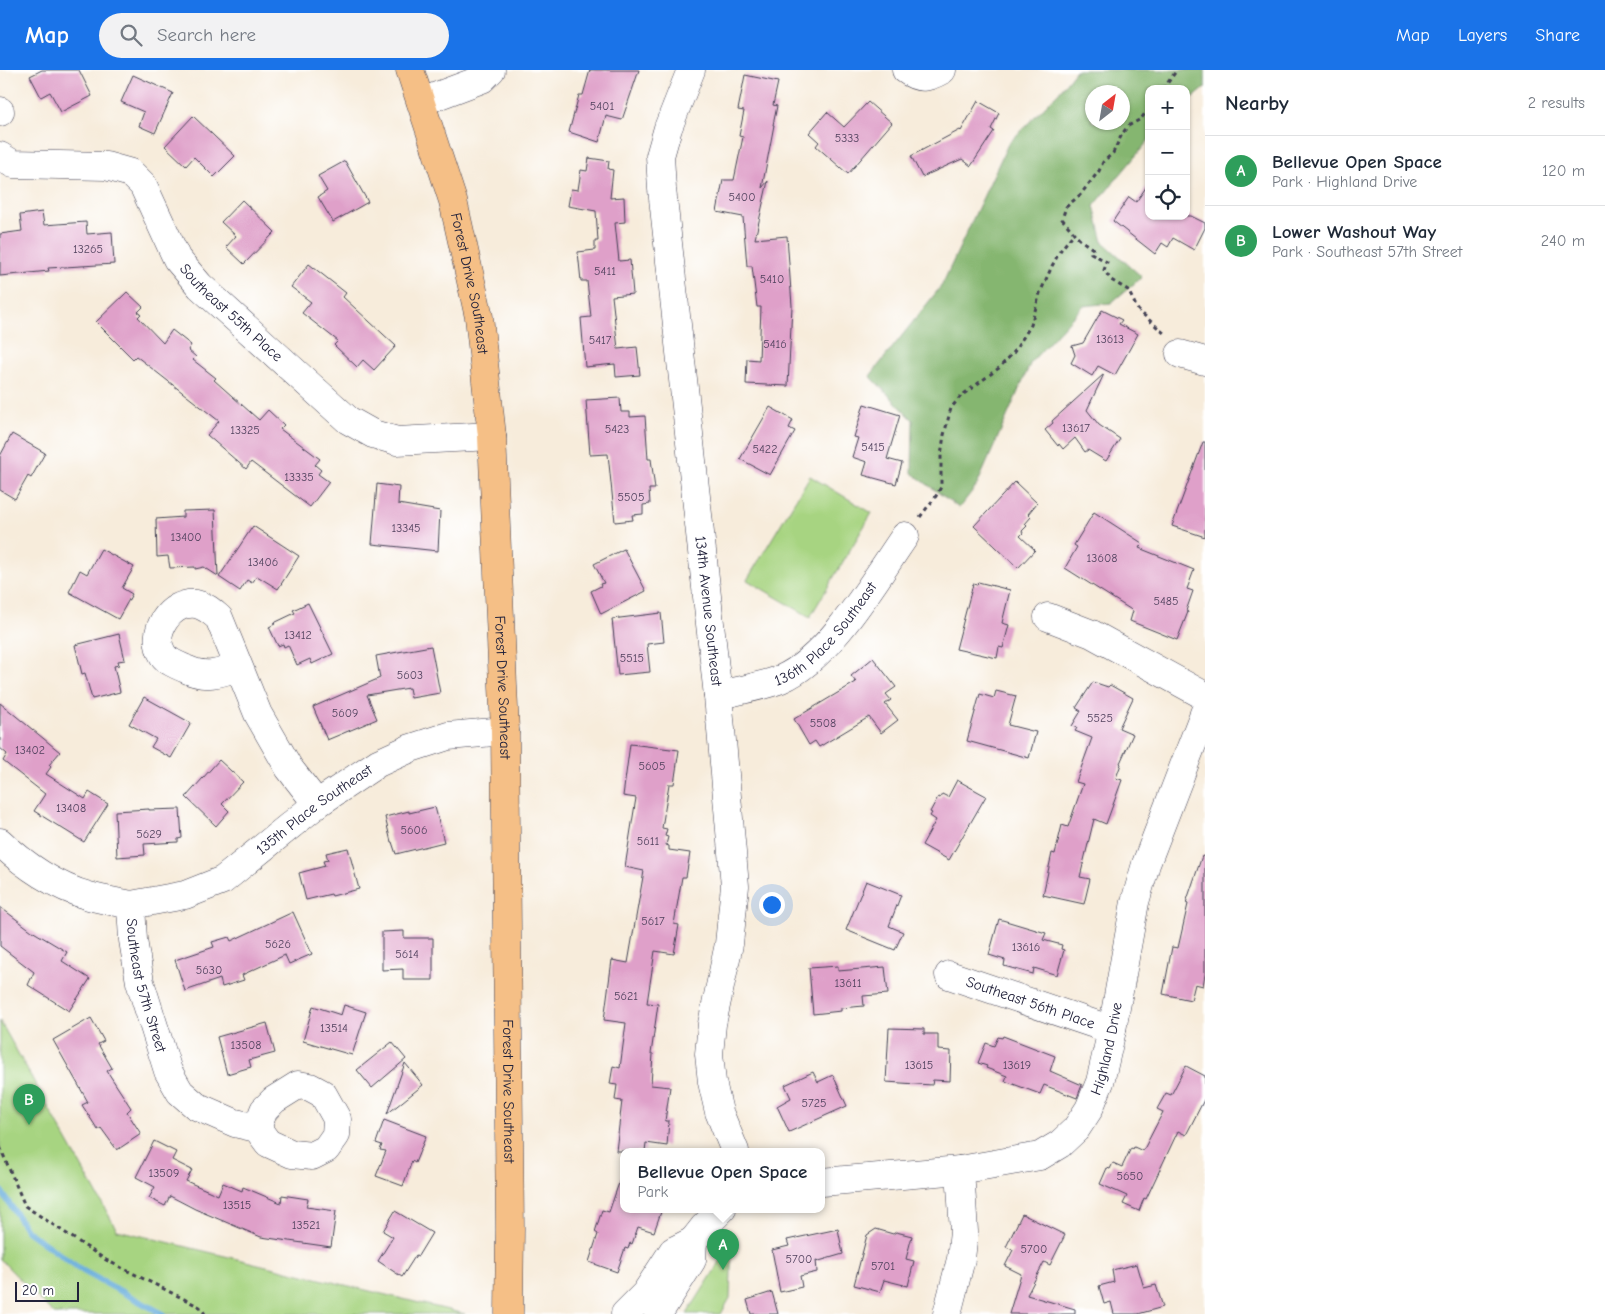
<!DOCTYPE html>
<html lang="en">
<head>
<meta charset="utf-8">
<style>
	body { margin:0; font-family:"Comic Neue",sans-serif; background:#f2f2f3; color:#1f2937 }
	.controls { position:absolute; right:15px; top:15px; display:grid; overflow:hidden; border-radius:10px; box-shadow:0 1px 4px #0004 }
	.controls button { width:45px; height:45px; display:grid; place-items:center; padding:0; border:0; border-bottom:1px solid #e0e1e3; background:#fff; color:#1f2937; font:25px sans-serif }
	.compass { position:absolute; left:1085px; top:15px; width:45px; height:45px; border-radius:50%; background:#fff; box-shadow:0 1px 4px #0004; rotate:31deg }
	.scale { position:absolute; left:15px; bottom:12px; width:64px; box-sizing:border-box; padding-left:5px; border:2px solid #22223b; border-top:0; font-size:14px; line-height:18px; white-space:nowrap; color:#22223b; -webkit-text-stroke:4px #fff; paint-order:stroke }
	.you { position:absolute; left:771px; top:834px; width:18px; height:18px; margin:-12px; border:4px solid #fff; border-radius:50%; background:#1a73e8; box-shadow:0 0 0 8px #1a73e833 }
	.badge { display:grid; place-items:center; width:32px; height:32px; border-radius:50%; background:#1a73e8; color:#fff; font-size:16px; font-weight:700 }
	.pin { position:absolute; translate:-50% -41px; filter:drop-shadow(0 1px 2px #0008) }
	.pin::after { content:''; position:absolute; top:26px; width:18px; height:15px; background:inherit; clip-path:polygon(0 0,100% 0,50% 100%) }
	.popup { position:absolute; left:620px; top:1078px; width:205px; height:65px; box-sizing:border-box; display:grid; place-content:center; border-radius:10px; background:#fff; filter:drop-shadow(0 1px 4px #0005); font-size:16px; white-space:nowrap; color:#747a83 }
	.popup b { font-size:19px; color:#1f2937 }
	.popup::after { content:''; position:absolute; left:50%; top:100%; margin-left:-10px; border:10px solid transparent; border-top-color:#fff }
	.list { margin:0; padding:0; list-style:none }
	h2 { display:flex; justify-content:space-between; align-items:center; height:65px; margin:0; padding:0 20px; font-size:21px }
	h2 small { font-size:16px; font-weight:400; color:#747a83 }
	.list li { display:grid; grid-template-columns:32px 1fr auto; gap:15px; align-items:center; box-sizing:border-box; height:70px; padding:0 20px; border-top:1px solid #e0e1e3 }
	.list b { display:block; font-size:19px; white-space:nowrap }
	.list p { margin:0; font-size:16px; white-space:nowrap; color:#747a83 }
	.list em { font-size:16px; font-style:normal; color:#747a83 }
	.icon { flex:none; width:28px; height:28px; fill:none; stroke:currentColor; stroke-width:2; stroke-linecap:round; stroke-linejoin:round }
	.map { position:relative; flex:none; width:1205px; height:1244px; overflow:hidden }
	header { display:flex; align-items:center; gap:30px; box-sizing:border-box; height:70px; padding:0 25px; background:#1a73e8; color:#fff }
	header strong { font-size:24px }
	nav { display:flex; gap:28px; margin-inline-start:auto; font-size:18px }
	.search { width:350px; height:45px; background:#f2f2f3; display:flex; align-items:center; gap:12px; box-sizing:border-box; padding:0 18px; border-radius:28px; color:#747a83; font-size:19px }
	main { display:flex }
	aside { flex:1; background:#fff }
	.map>svg:first-child { display:block }
	.green { fill:#a7d481; stroke:#647b5e }
	.forest { fill:#85b66f; stroke:#546c55; fill-rule:evenodd }
	.lines { fill:none; stroke-linecap:round; stroke-linejoin:round }
	.stream { stroke:#64abda; stroke-width:6 }
	.building { fill:#dfa0c9 }
	.minor-casing { stroke:#424053; stroke-width:29 }
	.major-casing { stroke:#424053; stroke-width:29 }
	.path { stroke:#424053; stroke-width:3; stroke-dasharray:4 4; stroke-linecap:butt }
	.minor { stroke:#fff; stroke-width:28 }
	.major { stroke:#f5bf86; stroke-width:28 }
	.labels { text-anchor:middle; stroke-width:4; stroke-linejoin:round; paint-order:stroke }
	.number-label { font-size:12px; fill:#51425e }
	.street-label { font-size:15px; fill:#22223b; stroke:#fff }
</style>
</head>
<body>
<header>
<strong>Map</strong>
<div class="search"><svg class="icon" aria-label="search" viewBox="0 0 24 24"><circle cx="10" cy="10" r="6"/><path d="M15 15l6 6"/></svg>Search here</div>
<nav><a>Map</a><a>Layers</a><a>Share</a></nav>
</header>
<main>
<div class="map">
<svg width="1205" height="1244" viewBox="0 0 1205 1244">
	<rect width="100%" height="100%" fill="#fff"/>
	<filter id="ink" filterUnits="userSpaceOnUse"><feTurbulence type="fractalNoise" baseFrequency=".02" numOctaves="2"/><feDisplacementMap in="SourceGraphic" scale="10" xChannelSelector="R" yChannelSelector="G"/><feConvolveMatrix kernelMatrix="1 2 1 2 8 2 1 2 1" color-interpolation-filters="sRGB"/></filter>
	<filter id="wash" filterUnits="userSpaceOnUse"><feTurbulence type="fractalNoise" baseFrequency=".0096" numOctaves="4" result="noise"/><feDisplacementMap in="SourceGraphic" scale="20" xChannelSelector="R" yChannelSelector="G"/><feGaussianBlur stdDeviation="1.12" result="paint"/><feColorMatrix in="noise" values="0 0 0 0 0 0 0 0 0 0 0 0 0 0 0 0 0 1.4 0 .05"/><feComposite in="paint" operator="in"/></filter>
	<g filter="url(#wash)">
		<rect width="100%" height="100%" fill="#f7ecdb"/>
		<path class="green" d="M810,406L872,443L810,547L747,510Z
			M0,951L117,1160L465,1244H54L0,1189Z
			M732,1173L730,1228L721,1244H687Z"/>
		<path class="forest" d="M1076,0H1205V18L1186,34V19H1149V70L1094,136L1103,172L1142,207L1111,233L1083,236L1031,292L977,415L959,438L912,403L913,350L870,306L942,215L1008,74L1059,22ZM1092,22H1122V52H1092Z"/>
		<g class="lines">
			<path class="stream" d="M0,1119L27,1161L83,1201L163,1244"/>
		</g>
		<g id="blocks">
			<path class="building" d="M42,0H79L92,26L61,42L50,22L41,27L30,6Z
				M590,0H639L622,50L606,46L599,72L569,62L579,25H583Z
				M133,5L173,23L155,63L139,56L144,42L121,32Z
				M745,5L778,12L773,35L777,36L773,55H774L762,118L768,111L755,169L787,166L792,236L788,316L746,314L747,289L759,290L761,237H757L752,196H747L743,147L717,142L723,110H734L743,67L739,66L744,41L738,40Z
				M978,31L999,43L991,59L994,61L971,96L962,89L922,107L911,86L960,60L961,61Z
				M868,32L892,53L848,104L816,76L819,72L809,63L827,42L844,57Z
				M193,46L235,86L214,107L194,87L186,96L165,76Z
				M589,88L609,91L608,99L613,100L610,128L624,127L625,152L615,153L619,191L630,190L633,224L612,226L618,279L637,277L640,305L616,307L615,294L585,297L581,248L591,247L587,211H581L578,182L595,180V171H598L596,141L568,136L571,119L578,120L581,100L587,101Z
				M345,91L368,132L333,152L318,127L327,121L318,106Z
				M1149,113V146H1191L1205,153V158L1194,180L1173,168L1168,177L1162,173L1155,184L1113,151L1129,127L1136,132Z
				M242,130L275,162L244,194L226,177L236,166L221,152Z
				M42,142L44,155L86,152L87,164L112,162L114,194L48,198L49,201L0,206V164L22,161L20,145Z
				M309,194L346,223L343,227L396,276L374,300L363,290L357,297L334,275L338,271L302,243L311,232L291,217Z
				M127,222L143,237L138,242L141,244L138,247L163,273L172,260L191,275L188,280L196,287L193,290L216,308L214,310L259,350L268,340L284,355L280,359L320,389L315,395L321,400L318,404L329,412L310,437L251,392L246,399L207,365L219,351L136,286L133,289L96,252Z
				M1102,240L1122,250L1119,254L1138,264L1115,305L1098,296L1092,306L1071,293L1075,285L1072,276L1083,273Z
				M1104,304L1087,340L1099,355L1120,369L1106,391L1088,380L1085,382L1075,368L1063,379L1059,374L1058,376L1045,360L1053,353L1052,351Z
				M620,328L621,342H630V347L645,346L648,389H651L655,419H649L650,434L643,435V444L632,445L633,450L615,452L608,384L590,385L586,330Z
				M864,334L900,345L887,389L902,393L896,414L863,405L867,392L852,387L858,368L854,367Z
				M770,337L793,350L789,358L795,361L770,405L740,389Z
				M12,364L45,383L31,408L28,406L15,429L0,420V386Z
				M1203,372H1205V467L1172,456Z
				M1015,412L1037,433L1028,444L1031,447L1025,454L1027,456L1022,461L1023,463L1020,466L1035,480L1018,498L974,456Z
				M377,414L399,417L398,434L440,441L438,481L372,474Z
				M215,440L218,506L204,497L195,499V497L170,498L168,486L157,487L156,449L183,447V441Z
				M1094,442L1142,473L1139,478L1194,500L1187,519L1193,521L1186,541L1188,542L1177,570L1130,551L1133,541L1065,498L1077,477L1074,475Z
				M253,456L299,486L278,519L257,506L252,513L247,510L240,521L219,507Z
				M101,479L134,497L122,518L132,524L118,549L69,522L80,500L87,504Z
				M624,479L646,521L601,544L591,521L601,516L600,514L604,513L594,494Z
				M978,512L1010,520L1002,553L1009,555L1003,578L999,577L997,588L956,579L973,514L977,515Z
				M308,533L333,584L312,594L310,589L297,595L288,575L284,577L283,574L278,576L269,557L275,554L274,553L295,543L293,540Z
				M661,543L664,572L647,574L650,602L618,605L612,549Z
				M119,564L125,590L118,591L119,595L114,596L120,622L92,629L85,603L82,604L75,575Z
				M431,576L440,623L411,628L409,618L367,625L377,649L327,670L313,637L380,608L376,586Z
				M873,588L896,617L886,624L891,630L885,634L898,650L881,663L869,647L819,677L815,671L809,675L794,649L856,612L851,606Z
				M1093,612L1108,617L1110,615L1133,628L1119,658L1133,664L1120,693L1121,694L1116,708L1122,710L1106,754L1094,749L1080,807L1090,809L1084,834L1043,825L1052,783L1055,784L1062,755L1068,757L1083,714L1076,712L1092,668L1075,661L1077,658L1072,656L1081,641L1076,638Z
				M996,621L1016,626L1008,655L1036,662L1029,688L967,671L980,624L994,628Z
				M144,627L191,653L171,688L151,677L156,669L129,654Z
				M0,633L60,682L49,695L51,697L46,704L85,729L89,722L108,734L84,772L34,741L45,724L3,691L7,684L0,678Z
				M630,674L679,680L674,714H669L662,758L667,759L665,766L668,767L666,775L669,776V780L690,783L686,807H682L674,854L679,855L674,884L655,881L647,933L658,934L651,984H653L651,1015L670,1017L665,1051H669L667,1076L646,1073L645,1081H616L622,1031L615,1030L617,1015L610,1014L613,996L620,998L626,953L604,950L612,890L628,893L644,801L625,797L636,728L623,726Z
				M219,690L243,712L222,734L229,741L216,756L186,727Z
				M957,710L986,726L949,790L922,775L936,750L930,746L932,743L930,742L938,727L940,728L942,724L948,727Z
				M435,737L444,772L396,784L392,772H391L385,747L409,741V743Z
				M149,739V740L180,739L182,768L178,769V772L144,774L145,785L117,787L115,741Z
				M348,778L359,819L332,826L331,824L306,830L299,803L325,796L323,791L328,790L326,783Z
				M1202,786L1205,787V904L1203,916L1195,914L1191,930L1163,924L1172,877L1178,878L1188,834L1186,833Z
				M866,811L901,825L889,856L903,862L895,880L846,860Z
				M0,837L32,861L67,882L62,891L90,909L69,941L28,915L34,902L0,876Z
				M293,842L312,884L289,894L285,885L242,905L244,910L222,917L220,909L185,921L175,890L214,877L212,872L229,867L231,871Z
				M999,849L1046,863L1043,870L1062,875L1061,879L1064,880L1057,905L1034,898L1033,904L1004,896L1005,890L989,885Z
				M404,861V868H433V910H403V899L382,900V862Z
				M838,896V901L885,897L888,924L863,926L864,936L841,938V941L813,944L809,898Z
				M344,935L366,942L352,985L303,971L313,936L341,945Z
				M91,948L104,971L98,974L112,998L107,1001L131,1038L127,1042L141,1064L117,1080L101,1058L98,1060L82,1035L88,1032L53,970Z
				M267,953L275,983L249,990L251,997L227,1004L217,967Z
				M889,958L924,959V964H938V980L951,981L950,1011L933,1010L932,1015L886,1012Z
				M1003,966L1055,986L1050,1001L1082,1015L1077,1028L1044,1015L1040,1024L1005,1011L1007,1006L986,998L987,996L978,993L986,973L994,976L998,967L1002,968Z
				M392,972L406,989L372,1018L357,1000Z
				M405,993L423,1015L387,1044Z
				M1186,996L1205,1006V1028L1186,1065L1178,1061L1146,1129L1144,1128L1139,1141L1123,1134L1127,1126L1100,1114L1107,1098L1110,1099L1113,1093L1122,1097L1131,1078L1133,1079L1134,1077L1143,1081L1163,1042L1157,1039L1166,1023L1171,1025Z
				M813,1002L818,1012L833,1005L847,1036L789,1062L777,1036L791,1028L785,1015Z
				M384,1050L426,1066L415,1093L412,1091L403,1116L376,1106L386,1081L380,1080L382,1075L376,1073Z
				M154,1071L176,1082L172,1090L192,1100L186,1111L218,1125L223,1113L242,1121L243,1117L281,1133L282,1125L308,1129L306,1137L336,1141L331,1177L261,1167L195,1139L170,1126L165,1136L149,1128L155,1117L136,1107Z
				M621,1107L624,1108V1139H662L654,1162L638,1157L632,1174L630,1173L628,1179L625,1178L617,1202L589,1192L598,1164L595,1162L602,1140L609,1142Z
				M395,1141L432,1163L418,1186L416,1185L402,1207L378,1191L393,1167L383,1161Z
				M1022,1144L1065,1165L1050,1195L1044,1192L1027,1225L1075,1239V1244H1009L1021,1204L1005,1196L1013,1180L1006,1177Z
				M838,1159L843,1184L819,1191L816,1190L817,1202L800,1206L802,1217L780,1222L772,1180L789,1176L787,1170Z
				M876,1159L893,1164L896,1162L912,1166L906,1189L914,1191L908,1216L884,1210L880,1222L854,1215L867,1165Z
				M1137,1194L1144,1218L1156,1215L1163,1237L1138,1244H1114L1111,1232L1104,1234L1099,1216L1114,1212L1112,1200Z
				M772,1222L778,1244H751L747,1230Z"/>
		</g>
	</g>
	<g filter="url(#ink)">
		<use href="#blocks" fill-opacity="0" stroke="#424053" stroke-width="1"/>
		<g class="lines">
			<g class="minor-casing">
				<g id="minor">
					<path id="s1" d="M691,0L668,58L660,86L662,119L718,626L735,816L729,874L712,954L709,984L712,1012L719,1042L735,1081"/>
					<path d="M906,0C919,10 928,8 942,0"/>
					<path d="M421,32L482,9L491,0"/>
					<path d="M0,41V42"/>
					<path id="s2" d="M0,86L13,94L106,96L131,103L143,115L177,189L200,216L348,350L373,364L397,371L492,366"/>
					<path d="M1180,284L1205,291"/>
					<path d="M1048,547L1092,564L1205,626"/>
					<path d="M238,596C221,604 204,608 186,599C179,596 168,592 163,585C149,563 170,531 196,534C206,536 212,542 219,548L258,644L289,698L317,734"/>
					<path id="s3" d="M718,626C738,620 761,617 781,609C830,588 875,509 905,466"/>
					<path id="s4" d="M0,772C24,795 56,817 89,826C103,830 117,832 131,835L133,870L140,912L168,1001L180,1022L196,1036L235,1053L257,1058L268,1073L292,1084L312,1086L326,1079L336,1065L337,1049L323,1024L310,1017L298,1015L274,1030L264,1040L257,1058"/>
					<path id="s5" d="M131,835L185,825L223,810L317,734L378,693L411,678L448,666L505,661"/>
					<path id="s6" d="M949,905L1112,960"/>
					<path id="s7" d="M822,1112L960,1100L1040,1086L1060,1074L1076,1059L1089,1039L1100,1012L1112,960L1135,832L1146,794L1205,641"/>
					<path d="M693,1171L704,1157L722,1139"/>
					<path d="M625,1244L645,1224L673,1181L693,1171L692,1190L658,1244"/>
					<path d="M947,1244L961,1189L964,1162L960,1100"/>
				</g>
			</g>
			<g class="major-casing">
				<g id="major">
					<path id="s8" d="M410,0L453,131L479,247L492,366L505,661L510,1159L509,1244"/>
				</g>
			</g>
			<path class="path" d="M1163,19L1177,0
				M1149,38L1141,49L1128,56L1122,64L1113,83L1103,92L1099,101L1080,125L1066,137L1062,149L1079,169L1093,179L1091,183L1107,192L1104,200L1111,210L1128,220L1138,240L1166,265
				M920,447L936,426L941,417V385L944,365L951,338L961,326L999,298L1014,282L1031,255L1040,223L1052,196L1060,181L1074,163
				M0,1077L25,1136L106,1190L200,1237L205,1244"/>
			<use href="#minor" class="minor"/>
			<use href="#major" class="major"/>
		</g>
	</g>
	<g class="labels">
		<g class="number-label">
			<text x="602" y="40">5401</text>
			<text x="847" y="72">5333</text>
			<text x="742" y="131">5400</text>
			<text x="88" y="183">13265</text>
			<text x="605" y="205">5411</text>
			<text x="772" y="213">5410</text>
			<text x="1110" y="273">13613</text>
			<text x="600" y="274">5417</text>
			<text x="775" y="278">5416</text>
			<text x="1076" y="362">13617</text>
			<text x="617" y="363">5423</text>
			<text x="245" y="364">13325</text>
			<text x="873" y="381">5415</text>
			<text x="765" y="383">5422</text>
			<text x="299" y="411">13335</text>
			<text x="631" y="431">5505</text>
			<text x="406" y="462">13345</text>
			<text x="186" y="471">13400</text>
			<text x="1102" y="492">13608</text>
			<text x="263" y="496">13406</text>
			<text x="1166" y="535">5485</text>
			<text x="298" y="569">13412</text>
			<text x="632" y="592">5515</text>
			<text x="410" y="609">5603</text>
			<text x="345" y="647">5609</text>
			<text x="1100" y="652">5525</text>
			<text x="823" y="657">5508</text>
			<text x="30" y="684">13402</text>
			<text x="652" y="700">5605</text>
			<text x="71" y="742">13408</text>
			<text x="414" y="764">5606</text>
			<text x="149" y="768">5629</text>
			<text x="648" y="775">5611</text>
			<text x="653" y="855">5617</text>
			<text x="278" y="878">5626</text>
			<text x="1026" y="881">13616</text>
			<text x="407" y="888">5614</text>
			<text x="209" y="904">5630</text>
			<text x="848" y="917">13611</text>
			<text x="626" y="930">5621</text>
			<text x="334" y="962">13514</text>
			<text x="246" y="979">13508</text>
			<text x="919" y="999">13615</text>
			<text x="1017" y="999">13619</text>
			<text x="814" y="1037">5725</text>
			<text x="164" y="1107">13509</text>
			<text x="1130" y="1110">5650</text>
			<text x="237" y="1139">13515</text>
			<text x="306" y="1159">13521</text>
			<text x="1034" y="1183">5700</text>
			<text x="799" y="1193">5700</text>
			<text x="883" y="1200">5701</text>
		</g>
		<g class="street-label">
			<text dy="5" stroke="none"><textPath href="#s8" startOffset="222">Forest Drive Southeast</textPath></text>
			<text dy="5" stroke="none"><textPath href="#s2" startOffset="309">Southeast 55th Place</textPath></text>
			<text dy="5" stroke="none"><textPath href="#s1" startOffset="549">134th Avenue Southeast</textPath></text>
			<text dy="5" stroke="none"><textPath href="#s3" startOffset="129">136th Place Southeast</textPath></text>
			<text dy="5" stroke="none"><textPath href="#s8" startOffset="628">Forest Drive Southeast</textPath></text>
			<text dy="5" stroke="none"><textPath href="#s5" startOffset="211">135th Place Southeast</textPath></text>
			<text dy="5" stroke="none"><textPath href="#s4" startOffset="230">Southeast 57th Street</textPath></text>
			<text dy="5" stroke="none"><textPath href="#s6" startOffset="86">Southeast 56th Place</textPath></text>
			<text dy="5" stroke="none"><textPath href="#s7" startOffset="352">Highland Drive</textPath></text>
			<text dy="5" stroke="none"><textPath href="#s8" startOffset="1032">Forest Drive Southeast</textPath></text>
		</g>
	</g>
</svg>
<div class="controls">
<button>+</button>
<button>−</button>
<button><svg class="icon" aria-label="locate" viewBox="0 0 24 24"><circle cx="12" cy="12" r="6"/><path d="M12 2v4M12 18v4M2 12h4M18 12h4"/></svg></button>
</div>
<svg class="compass" viewBox="-18 -18 36 36"><path d="M0-13l5 13h-10z" fill="#e53935"/><path d="M0 13l5-13h-10z" fill="#747a83"/></svg>
<div class="scale">20 m</div>
<div class="you"></div>
<div class="pin badge" style="left:723px;top:1200px;background:#2e9e5b">A</div>
<div class="popup"><b>Bellevue Open Space</b>Park</div>
<div class="pin badge" style="left:29px;top:1055px;background:#2e9e5b">B</div>
</div>
<aside>
<h2>Nearby<small>2 results</small></h2>
<ul class="list">
<li><span class="badge" style="background:#2e9e5b">A</span><div><b>Bellevue Open Space</b><p>Park · Highland Drive</p></div><em>120 m</em></li>
<li><span class="badge" style="background:#2e9e5b">B</span><div><b>Lower Washout Way</b><p>Park · Southeast 57th Street</p></div><em>240 m</em></li>
</ul>
</aside>
</main>
</body>
</html>
